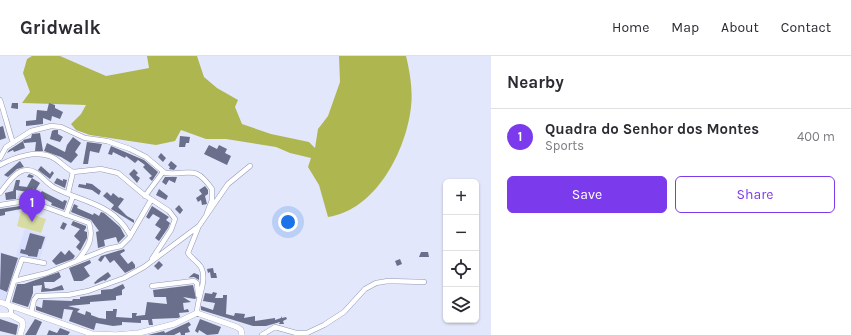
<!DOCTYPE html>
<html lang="en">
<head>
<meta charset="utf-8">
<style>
	body { margin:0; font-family:Karla,sans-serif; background:#f2f2f3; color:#2b2b33 }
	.controls { position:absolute; right:12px; bottom:12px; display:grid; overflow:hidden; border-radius:6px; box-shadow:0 1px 3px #0004 }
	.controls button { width:36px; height:36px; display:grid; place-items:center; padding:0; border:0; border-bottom:1px solid #e1e1e2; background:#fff; color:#2b2b33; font:20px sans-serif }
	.you { position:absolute; left:288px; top:166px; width:14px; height:14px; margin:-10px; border:3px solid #fff; border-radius:50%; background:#1a73e8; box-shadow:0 0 0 6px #1a73e833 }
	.badge { display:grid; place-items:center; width:26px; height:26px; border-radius:50%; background:#7c3aed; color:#fff; font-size:13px; font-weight:700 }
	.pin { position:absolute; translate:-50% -33px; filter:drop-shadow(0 1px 2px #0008) }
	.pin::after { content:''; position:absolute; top:21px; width:14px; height:12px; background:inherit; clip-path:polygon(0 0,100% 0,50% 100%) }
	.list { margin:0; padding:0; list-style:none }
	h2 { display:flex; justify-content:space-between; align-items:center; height:52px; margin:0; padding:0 16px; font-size:17px }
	h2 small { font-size:13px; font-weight:400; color:#7c7c81 }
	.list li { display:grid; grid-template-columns:26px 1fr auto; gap:12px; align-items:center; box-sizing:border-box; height:56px; padding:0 16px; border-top:1px solid #e1e1e2 }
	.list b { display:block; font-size:15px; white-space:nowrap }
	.list p { margin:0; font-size:13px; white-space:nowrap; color:#7c7c81 }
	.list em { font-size:13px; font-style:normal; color:#7c7c81 }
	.actions { display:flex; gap:8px; padding:12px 16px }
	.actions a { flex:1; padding:9px 0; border:1px solid #7c3aed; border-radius:6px; text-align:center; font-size:14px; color:#7c3aed }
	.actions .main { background:#7c3aed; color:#fff }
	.icon { flex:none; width:22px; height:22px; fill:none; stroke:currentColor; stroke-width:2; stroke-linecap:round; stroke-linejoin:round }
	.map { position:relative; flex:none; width:491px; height:279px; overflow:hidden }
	header { display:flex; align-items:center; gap:24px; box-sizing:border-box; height:56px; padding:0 20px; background:#fff; border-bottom:1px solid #e1e1e2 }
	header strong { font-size:19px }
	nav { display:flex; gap:22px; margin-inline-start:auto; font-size:14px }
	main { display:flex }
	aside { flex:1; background:#fff }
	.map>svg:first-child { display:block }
	.built { fill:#d9dffe }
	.green { fill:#d6dca2 }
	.forest { fill:#aeb650 }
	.building { fill:#6a6f8b }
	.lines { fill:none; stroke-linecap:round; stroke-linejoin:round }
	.minor-casing { stroke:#9298b6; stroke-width:5.5 }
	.tertiary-casing { stroke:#9298b6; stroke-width:6 }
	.minor { stroke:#fff; stroke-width:4.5 }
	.tertiary { stroke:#fff; stroke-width:5.5 }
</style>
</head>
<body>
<header>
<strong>Gridwalk</strong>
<nav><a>Home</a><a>Map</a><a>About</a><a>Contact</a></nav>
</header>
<main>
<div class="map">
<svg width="491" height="279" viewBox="0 0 491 279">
	<rect width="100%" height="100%" fill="#e3e7fb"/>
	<path class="built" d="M25,173L47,180L39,205L16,200Z
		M0,196L20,202L6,245L0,242Z"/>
	<path class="green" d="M21,155L46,163L41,177L17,170Z"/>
	<path class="forest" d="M32,0H60L106,20L149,12L147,0H197L204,21L217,32L238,44L235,51L242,68L271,78L309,86L315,92L318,73L328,60L340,26L339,0H406C410,16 413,35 411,51C406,95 376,154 328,161L319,129L308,111L311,102L290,97L276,91L226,83H206L181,74L175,85L156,89L90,79L76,74L71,68L81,58L86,49L22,47L30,36L23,17L27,3Z"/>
	<path class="building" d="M12,47H18V53L11,52Z
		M49,47L55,49V52L63,56L60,63L52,60L51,65L43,62V68L26,70V65L36,64L37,54L47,55Z
		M3,70L6,82L0,84V71Z
		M54,74H58V78L63,81L60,86L50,83L52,75Z
		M40,77L43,95H35L36,86L24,87L23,84L31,82L32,78Z
		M180,80L190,81L189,87H186L185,91H179Z
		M73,81L81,87L75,96L78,99L71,107L61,101L44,95L47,87L65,96L67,89Z
		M23,85L25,92L14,96L13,94L7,97L9,94Z
		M87,86L102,88L99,97L90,95L88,108H83Z
		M209,89L217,93L219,89L227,93L225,97L231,100L227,109L204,98Z
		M111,90L144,104L158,116L152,125L149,122L152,120L143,111L145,109L138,104L135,107L126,100L125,102L113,96L112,99L108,98Z
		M161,97L166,102L163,106L158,101Z
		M20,105L24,111L17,113L8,121L4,119Z
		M171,105L177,110L174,114L169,113L170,111L168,109Z
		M41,110L50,118L52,115L54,117L50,123L38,114Z
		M134,113L138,117L136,119L140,122L137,127L129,118Z
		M29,118L34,120L32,122L40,127L35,135L33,132V137L16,134V143L6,144L5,137L13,135L16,124H20L19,130L27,131L32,122L27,121Z
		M165,121H177L175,127L169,124L166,129L162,126Z
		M57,122L63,125V123L67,124L65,132L54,127Z
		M86,127L92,128L101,135L99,139L92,134L78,131L79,128L86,129Z
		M205,130L208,134V138L205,140L207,148L202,149L201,144L198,146L196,142L202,138L199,134Z
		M159,133L168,140L166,144L156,139Z
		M42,135L63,146L64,144L67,145L64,154L51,149L52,147L45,143L43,144L39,139Z
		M107,136L111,140L113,137L119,142L120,141L124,143L118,151L127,160L134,164V167L111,153L114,149L103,140Z
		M74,148L78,150L77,152L93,159L94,157L99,160L101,156L104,157L120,171L125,180L118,187L116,181L104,184L105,190L98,192L96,176L99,175L91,164L71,156Z
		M179,149L183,154L180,158L175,153Z
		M20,150L21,153L5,156V159L0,160V153Z
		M152,150L169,161L166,164L170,167L168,172L159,185L155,182L161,173L155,169L160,162L153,158L149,163L146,161Z
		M73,165L86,170V172L84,175L87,176V182L80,195L76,191L80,186L74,180L80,173L71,169Z
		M63,166L67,168L64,174L60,172Z
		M30,177L45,181L41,193H39L37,201L28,200V199L20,197L21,193L25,194Z
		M124,193L125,195L120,198L128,208L132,205L135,209V212L125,217L114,204L110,207L105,200L101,206L98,204L101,200Z
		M69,194L75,200L73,203L56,209L52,205L61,195L65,199Z
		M421,196H428L429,201H419Z
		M1,197L18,202L7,236L0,233Z
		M400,203L402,208L397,210L395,205Z
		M90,204L91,207L84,211L90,220L82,225H74L69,212Z
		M159,205L163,209L158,214L154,210Z
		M213,212L214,217H216L217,222H211L210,216L208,217L207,213Z
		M59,216L61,221L54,226H44L45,232L51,233L62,229L64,234L41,236L42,229L33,230V237L28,251L12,246L17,228H24Z
		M108,216L111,220L105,225L104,224L95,228L94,227L98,223Z
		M194,217L199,219V224L194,221L184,222H188Z
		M123,228L125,232L122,234V239L116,240V244L90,246V248L68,250L80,253L77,256L85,259L86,255L91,257V259L99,262L106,263V255H113V253H117L116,261L132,262V257H137L136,260L145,259L147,246L167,248L166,241H154L153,234L193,229L196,242L195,243L183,241L191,246L183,247L184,254L188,253L189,256L179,257L180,261L178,262L152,263L153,269H149L148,264H141V267L122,266V269L113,270L96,267L94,274L69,265L73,254L64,253L62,263L36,254V250L42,252L43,244L72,245L73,243H80V241L101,238V234L112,233Z
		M213,236L217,237L215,242H223V239H227L226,258L234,260L235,257L245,258L244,262L255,260V265L275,262V264L281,262V260L282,262L286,261L287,263L283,265L284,268H279L280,266L266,270H253L201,254V250L213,254L215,247L203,245L205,237L212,238Z
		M0,263L18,269L16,279L0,275Z
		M35,263L42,266L36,279H25Z
		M200,263L221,271L218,278L207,279L199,274L198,277L195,275Z
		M189,266L191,269L188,271L190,276L185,277V279H181L180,276L174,279H148L164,275L165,277Z
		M60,272L70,276L68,279H47L49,274L57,277Z"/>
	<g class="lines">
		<g class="minor-casing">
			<path id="minor" d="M0,44C5,59 8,72 13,87
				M0,102L6,91L31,75L51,70L61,71L85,82L107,85L130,93L146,101L165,117C189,120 194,107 212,133V144L207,157
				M0,109C15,101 36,94 52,101C60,105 65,112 73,116L101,113L118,117L143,138L169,155L175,163L171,174L152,203
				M0,137C7,129 15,114 27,114C39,114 45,127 55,132C84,147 112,147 130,179
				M68,137L73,116
				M145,140L163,116
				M0,149L19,146L34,147L89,167C94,183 88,192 77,205
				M66,159L73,140
				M14,225L22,203L44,207
				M152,230L194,225L197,227L198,239
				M31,257L34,244L37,240L68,239L88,235L124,222L144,211L199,170L228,128L250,110
				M197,257C197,242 208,224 201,211C197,205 191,202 188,197L198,172
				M11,259V253L7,248L14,225L47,217L107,193L121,190L129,182L151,144
				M262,279L275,271L296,277H307L324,269L344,256L365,233L376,227L388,225L424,226"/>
		</g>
		<g class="tertiary-casing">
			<path id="tertiary" d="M0,246L92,278L116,279L139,277L174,268L197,257L237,271L241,274L242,279
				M0,259H11L22,265L23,269L20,279"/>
		</g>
		<use href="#minor" class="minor"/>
		<use href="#tertiary" class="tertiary"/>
	</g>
</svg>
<div class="controls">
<button>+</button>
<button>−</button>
<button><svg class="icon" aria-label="locate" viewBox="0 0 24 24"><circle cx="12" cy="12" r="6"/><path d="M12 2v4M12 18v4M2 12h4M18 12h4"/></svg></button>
<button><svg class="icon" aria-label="layers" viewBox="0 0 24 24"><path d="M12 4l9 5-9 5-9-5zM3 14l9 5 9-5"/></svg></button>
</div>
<div class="you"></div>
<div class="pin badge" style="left:32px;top:166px">1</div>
</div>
<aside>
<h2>Nearby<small></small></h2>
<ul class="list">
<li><span class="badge">1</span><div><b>Quadra do Senhor dos Montes</b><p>Sports</p></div><em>400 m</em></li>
</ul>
<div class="actions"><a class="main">Save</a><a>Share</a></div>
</aside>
</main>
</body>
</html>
